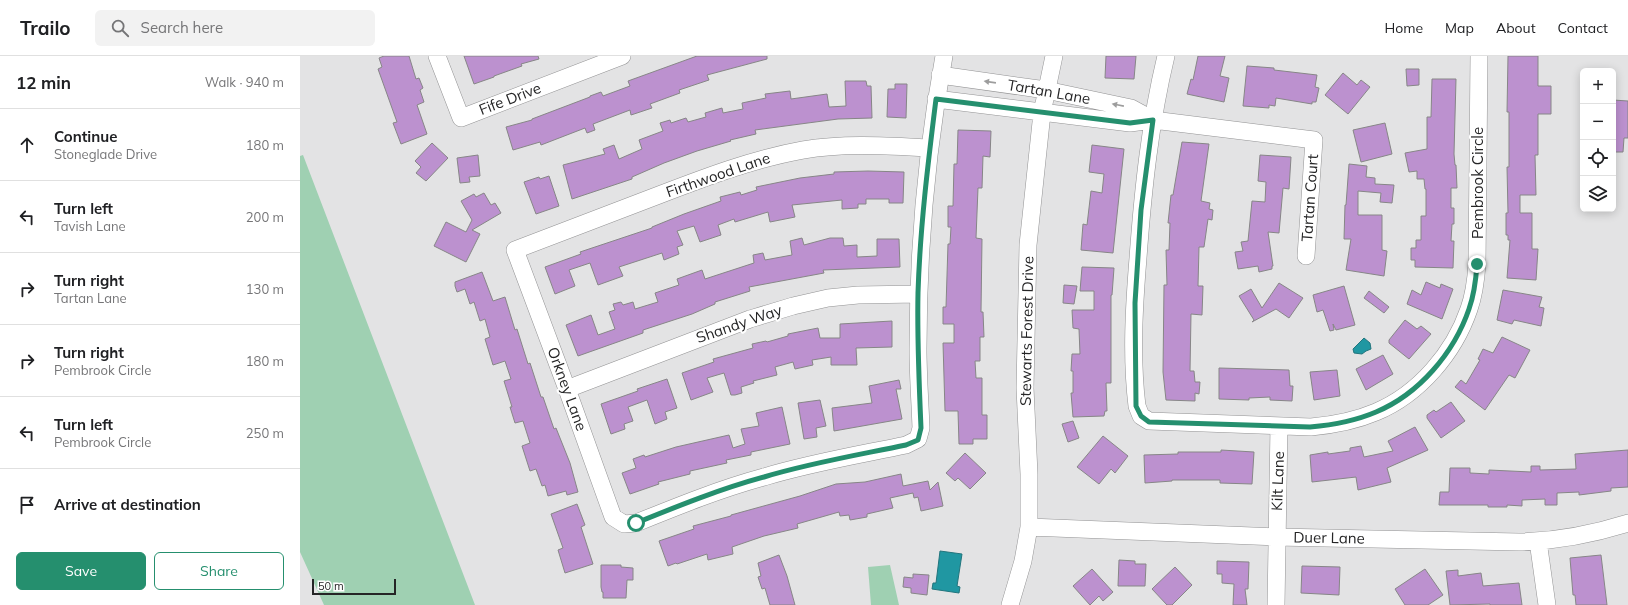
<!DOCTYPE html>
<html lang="en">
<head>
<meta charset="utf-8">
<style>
	body { margin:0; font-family:Mulish,sans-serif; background:#f2f2f2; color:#202124 }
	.controls { position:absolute; right:12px; top:12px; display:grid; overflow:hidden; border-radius:6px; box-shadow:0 2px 10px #0003 }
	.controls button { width:36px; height:36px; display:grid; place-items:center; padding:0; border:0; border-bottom:1px solid #e0e0e0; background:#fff; color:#202124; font:20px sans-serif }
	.scale { position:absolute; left:12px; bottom:10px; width:84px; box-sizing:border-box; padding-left:4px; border:2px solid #252526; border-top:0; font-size:11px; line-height:14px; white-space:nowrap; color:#252526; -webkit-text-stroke:3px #fff; paint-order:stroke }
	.stop { position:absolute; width:12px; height:12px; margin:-9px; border:3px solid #258f6e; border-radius:50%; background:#fff }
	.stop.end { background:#258f6e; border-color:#fff; box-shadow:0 1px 4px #0008 }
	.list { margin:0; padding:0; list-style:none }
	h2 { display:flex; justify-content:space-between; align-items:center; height:52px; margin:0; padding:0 16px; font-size:17px }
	h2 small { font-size:13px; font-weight:400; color:#757577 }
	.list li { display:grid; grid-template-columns:26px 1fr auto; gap:12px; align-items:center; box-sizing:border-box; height:72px; padding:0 16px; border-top:1px solid #e0e0e0 }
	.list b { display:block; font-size:15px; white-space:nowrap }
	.list p { margin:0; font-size:13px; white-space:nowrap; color:#757577 }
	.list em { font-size:13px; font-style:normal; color:#757577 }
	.actions { display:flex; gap:8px; padding:12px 16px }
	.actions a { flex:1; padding:9px 0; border:1px solid #258f6e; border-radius:6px; text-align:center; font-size:14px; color:#258f6e }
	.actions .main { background:#258f6e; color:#fff }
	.icon { flex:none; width:22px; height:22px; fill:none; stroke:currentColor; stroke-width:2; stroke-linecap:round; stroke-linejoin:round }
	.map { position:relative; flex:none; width:1328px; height:549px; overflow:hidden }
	header { display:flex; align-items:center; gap:24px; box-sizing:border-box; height:56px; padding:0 20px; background:#fff; border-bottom:1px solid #e0e0e0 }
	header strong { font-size:19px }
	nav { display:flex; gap:22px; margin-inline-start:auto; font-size:14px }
	.search { width:280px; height:36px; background:#f2f2f2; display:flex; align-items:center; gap:10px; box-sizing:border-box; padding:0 14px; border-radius:6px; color:#757577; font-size:15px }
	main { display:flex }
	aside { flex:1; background:#fff }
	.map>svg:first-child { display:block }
	.green { fill:#9fd0b2 }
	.water { fill:#2097a2; stroke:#22757d }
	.building { fill:#bc91cf; stroke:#878687 }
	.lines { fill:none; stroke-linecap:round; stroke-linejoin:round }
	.minor-casing { stroke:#939394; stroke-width:18 }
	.minor { stroke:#fff; stroke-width:17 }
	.oneway { fill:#9d9d9d }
	.route { stroke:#258f6e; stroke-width:5 }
	.labels { text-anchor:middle; stroke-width:4; stroke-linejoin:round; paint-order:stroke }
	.street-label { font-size:15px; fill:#252526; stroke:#fff }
</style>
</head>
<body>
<header>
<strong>Trailo</strong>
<div class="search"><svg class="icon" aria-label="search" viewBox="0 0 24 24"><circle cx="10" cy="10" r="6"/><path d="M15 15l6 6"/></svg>Search here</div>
<nav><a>Home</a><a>Map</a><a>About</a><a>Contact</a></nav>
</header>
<main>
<aside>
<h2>12 min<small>Walk · 940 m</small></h2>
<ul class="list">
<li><svg class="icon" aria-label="ahead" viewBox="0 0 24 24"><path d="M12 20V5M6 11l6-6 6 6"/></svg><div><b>Continue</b><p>Stoneglade Drive</p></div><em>180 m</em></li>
<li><svg class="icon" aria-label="left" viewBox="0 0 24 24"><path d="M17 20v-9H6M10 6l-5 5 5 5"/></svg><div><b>Turn left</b><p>Tavish Lane</p></div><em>200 m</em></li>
<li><svg class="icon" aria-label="right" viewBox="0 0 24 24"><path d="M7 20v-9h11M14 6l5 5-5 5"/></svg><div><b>Turn right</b><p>Tartan Lane</p></div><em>130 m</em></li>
<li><svg class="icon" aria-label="right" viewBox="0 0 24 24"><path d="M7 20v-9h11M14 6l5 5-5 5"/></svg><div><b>Turn right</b><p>Pembrook Circle</p></div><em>180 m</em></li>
<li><svg class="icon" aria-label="left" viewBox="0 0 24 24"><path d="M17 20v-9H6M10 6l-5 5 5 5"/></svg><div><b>Turn left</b><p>Pembrook Circle</p></div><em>250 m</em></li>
<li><svg class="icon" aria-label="arrive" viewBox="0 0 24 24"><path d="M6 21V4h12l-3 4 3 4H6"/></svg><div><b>Arrive at destination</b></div></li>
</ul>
<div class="actions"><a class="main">Save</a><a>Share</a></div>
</aside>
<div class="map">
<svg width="1328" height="549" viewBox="0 0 1328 549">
	<rect width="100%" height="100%" fill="#e3e3e4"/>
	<path class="green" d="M3,99L175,549H24L0,496V100Z
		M590,509L599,549H571L568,511Z"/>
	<path class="water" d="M1064,282L1070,287L1071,293L1066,295L1062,298L1054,297L1053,293Z
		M640,495L662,498L657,530L660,531L659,537L632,533L633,527H636Z"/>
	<path class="building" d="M84,0H109L116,23L119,22L123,32L120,34L124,46L117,49L127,78L101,88L93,67L97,66L78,13L82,11L79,2Z
		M164,0H238L239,3L221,8L222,10L194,20V21L174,28Z
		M397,0H467V3L407,19L409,24L379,34L380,37L350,48L352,52L331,59L330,54L293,68L295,74L287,77L285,72L241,89L240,86L213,94L206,71L232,64V63L290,41V40L301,36L303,40L330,30L328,25Z
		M806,0H836L834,23L805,22Z
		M898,0H925L920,20L929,22L924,46L887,38L891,23L893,24Z
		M1208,0H1238V30H1251V58H1238V99H1235L1236,139H1220V157H1232V193H1238L1236,224L1207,222L1210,184H1208V179H1206V157H1208L1207,111H1209V56H1207Z
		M947,10L974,12V14L1017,19L1015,31L1019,32L1016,46H1012V48L976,42L975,50L969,49V52L943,50Z
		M1106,13H1119V29L1107,30Z
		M1043,17L1057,29L1061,24L1070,31L1048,58L1025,39Z
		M1132,23H1156L1154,98L1155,109H1156L1157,132H1151V152H1154V168H1152L1151,185H1154L1153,212L1115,211V204H1111V192H1116V184H1121V160H1126V133H1125L1124,123H1117V115L1109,116L1105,97L1127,93V61H1131Z
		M545,25H566L567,30H571L572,62L538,63L455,74L456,78L430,84L431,85L397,95L364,107L332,121V123L272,143L263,109L305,98L303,93L314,89L319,103L342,93L339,84L363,75L360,67L370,64L371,67L386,62L388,66L406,61L405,57L422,52L423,57L443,53L442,47L466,42L465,38L490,35L491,43L527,38L529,51L546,50Z
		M595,28H607L606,62L587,61L588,33H595Z
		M1313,44L1328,45V82H1324L1323,96H1313Z
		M1085,67L1092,98L1061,106L1053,74Z
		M658,74L691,75L690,101L683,100L682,132H678L676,182L682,183L681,256H683L684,281H680V305H675L676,322H682V359H687V383H673V388H659L658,355H645L643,287H654V268H643V251H646L648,188H650L651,171H648V150H653L654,108H657Z
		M882,86L909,88L901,145L910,147L909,153L913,154L912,164L908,163L904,191H899L898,230H903L902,259L891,258L890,315H894L895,326H900L899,338L895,337V345L866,344L863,316L864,229H867L866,194H869L870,167H868L871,139H873Z
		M132,87L148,102L126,125L116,117L121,111L115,105Z
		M792,89L824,93L813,197L781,194L783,168L787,169L791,135L802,137L804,118L789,116Z
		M178,99L180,120L169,121L170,126L160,127L157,102Z
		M960,99L991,101L989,133L983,132L979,177L968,176L973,210H972V213L959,216L958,210L938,213L935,196L943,195L941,186L948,185L952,145L965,146L966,126L958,125Z
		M1049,108L1067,110L1066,121L1075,122V128L1094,129L1092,147L1080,146L1081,137L1058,135V159H1082V194L1087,195L1084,220L1046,214L1051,183H1044L1045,149H1046Z
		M568,115L604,116L603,147H589V143H566V148H558V152L542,153V144L492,149L495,161L470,166L468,156L435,166L434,163L418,169L421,179L400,186L394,170L377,175L383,189L377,191L379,198L364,204L362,197L319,211L323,220L298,229L290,207L269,214L275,230L255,238L245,211L281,198L280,196L352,172V171L384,158L421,145L420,141L440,136L441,139L457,134L456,131L500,122L534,118V116Z
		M249,120L259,150L236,158L224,126L239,121L240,123Z
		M184,137L191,149L195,147L201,157L172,174L180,178L166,206L134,190L146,166L166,176L172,164L161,145L174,138L176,141Z
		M502,182L504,189L530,182H543L544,190L557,189V201L577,200V183H599L600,211L523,214L524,217L449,231L450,235L415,246V248L392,258L343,274V277L278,300L266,269L291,259L298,279L315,273L309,256L315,254L313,248L321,246L323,249L333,246L335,253L358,246L355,237L379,229L377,223L402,214L405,223L454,207L453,199L463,197L465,204L492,199L490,185Z
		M782,211L814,212L812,239H811V327H806L807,355H805L804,360L773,361L771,337H773V315H771L772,298H780L779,273L773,272L772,254H794V235H780Z
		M182,216L193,245L205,241L215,274L217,273L228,308L230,307L241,341H243L254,373L256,372L270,407L278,436L267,439L266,435L248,440L245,429L242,430L236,413L230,415L222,390L230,387L223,365L215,367L210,351H212L204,325L211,323L205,305L193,309L185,283L190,281L185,263L180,265L174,246L170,248L165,233L157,236L155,230V226Z
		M1126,226L1140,232L1141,228L1153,233L1142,263L1107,248L1112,234L1121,239Z
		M979,227L1003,242L989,262L976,253L952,266L954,264L939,240L951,233L962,252Z
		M764,229L777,230L774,248L763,247Z
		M1044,230L1055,269L1036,274L1033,268L1034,274L1030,275L1023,254L1017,256L1013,239Z
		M1203,234L1242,241L1239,251L1244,252L1241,270L1214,264L1212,268L1197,264Z
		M1069,235L1089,251L1084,257L1064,242Z
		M1105,264L1117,273L1121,270L1131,278L1109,303L1089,287V284Z
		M592,265V291L556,292L557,309H531V301L512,304L513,309L495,313L493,306L475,311L477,319L453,325L454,327L441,331L442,337L435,339H431L424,317L407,322L413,336L391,344L382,317L414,306L413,303L453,292L452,288L466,285L467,286L488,280V278L518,272L520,282H540V268Z
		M1202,281L1230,294L1215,322L1209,319L1185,354L1155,331L1161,324L1166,328L1180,304L1178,303L1183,293L1193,297Z
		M1083,299L1093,318L1066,334L1056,313Z
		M919,312L989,314L990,330H993L992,345L970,344V341L949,342V344L919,343Z
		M1037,314L1040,340L1014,344L1010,316Z
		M367,323L377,352L365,356L367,363L355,368L347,344L328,351L333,365L324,368L325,373L311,378L301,348L338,335L337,333Z
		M599,324L601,333H596L602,363L534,375L532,352L572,347L569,330Z
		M520,344L526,370L516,372L517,381L504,383L498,347Z
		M1151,346L1165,365L1141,382L1127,362V359L1134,354L1136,356Z
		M482,351L490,388L451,396V399L426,404L427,407L390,415V418L358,426L359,428L330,438L322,417L336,412L333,403L344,399L345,401L376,391L429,379L433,392L445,388L441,373L459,370L456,357Z
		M773,365L779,382L768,386L762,368Z
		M1115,371L1128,394L1087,412L1091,426L1058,434L1056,421L1012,426L1010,399L1028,396V398L1050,395V392L1061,390L1064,401L1093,395L1088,385Z
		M803,380L828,400L815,417L811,413L799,428L777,411Z
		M921,394L954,396L952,428L920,427V424H872V425L845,427L844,399L878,398V396H921Z
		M1328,394V431L1311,432V435L1279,439V436L1257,437V449H1245V443L1222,444V450L1207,449V451H1188V449H1139L1140,436H1149L1150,412H1170V417L1189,418V414L1231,416V410H1240V414L1276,413L1275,398Z
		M665,397L686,417L670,433L658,422L655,425L646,417Z
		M601,418L603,430L628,425L630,434L638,426L643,450L621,455L618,441L614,442L613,437L590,442L593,452L567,458V461L550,464L549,459L540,460L539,456L497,468L498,472L464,480L432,491L433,498L408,504L407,498L377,508L376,507L368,510L359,485L394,473L393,470L431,460V459L500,440L536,428L565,426Z
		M277,448L285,469L281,471L293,508L265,517L258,494L263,492L251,458Z
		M479,499L487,520L495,549H470L465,532L462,533L458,521L461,520L458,507Z
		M1301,499L1307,549H1276L1275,539H1273L1270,502Z
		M819,504L835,505V508H846L845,530H818Z
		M917,505L949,506L948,533H945L947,549H933L934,528L922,527V518H917Z
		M301,509H321V511L333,512V524H327L326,542H303V536H302L301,531Z
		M1002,510L1040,511L1039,539L1001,537Z
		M875,511L892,529L872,549H867L852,533Z
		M792,513L813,536L803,545L799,540L790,549L773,530Z
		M1125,513L1143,539L1128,549H1105L1095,533Z
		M1158,514V520L1181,517L1183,530L1219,527L1222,549H1190V548L1150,549L1146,515Z
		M613,518L629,519L627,539L611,537V532L603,531L604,521L613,522Z"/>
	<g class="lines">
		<g class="minor-casing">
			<path id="minor" d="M137,0L161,62L322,0
				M866,0C850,66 843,134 838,202C834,251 831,301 837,350L841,360L849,365L1011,371C1033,369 1055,365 1076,356C1119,338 1154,297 1169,253C1174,239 1176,223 1177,208L1179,0
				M640,19L746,34L831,52L853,64
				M636,43L830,67L853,64L1014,84L1006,200
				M630,92C588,90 545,87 503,94C453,103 406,121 359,139C311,157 263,176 215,194L267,333L313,461L324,468L336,467C378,450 420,433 464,421C510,407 558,399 606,389L618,383L621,372C620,345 618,319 618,293C618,195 626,97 644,0
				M267,333L450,263L493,250L528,242L558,239L618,238
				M729,471L976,481L1219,486C1256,485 1293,478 1328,467
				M1238,485L1247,549
				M710,549L723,505L729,471V418L725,332L728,189L742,57L754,0
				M976,549L979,370"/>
		</g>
		<use href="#minor" class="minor"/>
	</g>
	<defs><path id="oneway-solid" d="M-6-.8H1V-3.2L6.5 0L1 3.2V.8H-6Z"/></defs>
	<g class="oneway">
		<use href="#oneway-solid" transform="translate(690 26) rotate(-172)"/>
		<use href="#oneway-solid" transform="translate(818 49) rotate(-169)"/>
	</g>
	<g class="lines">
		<path class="route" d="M336,467C378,450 420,433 464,421C510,407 558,399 606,389L618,384L621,372C619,327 617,282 618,237C620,172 628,107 636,43L830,67L853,64L841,154L835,247L836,350L841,360L849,366L1010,371C1033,369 1055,365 1076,356C1119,338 1154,297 1169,253C1174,239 1176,223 1177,208"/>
	</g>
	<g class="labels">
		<g class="street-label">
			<text transform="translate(749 36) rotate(10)" y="5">Tartan Lane</text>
			<text transform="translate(210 43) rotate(-21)" y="5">Fife Drive</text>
			<text transform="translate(418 119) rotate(-19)" y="5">Firthwood Lane</text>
			<text transform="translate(1178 127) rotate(-90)" y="5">Pembrook Circle</text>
			<text transform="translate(1010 142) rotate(-86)" y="5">Tartan Court</text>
			<text transform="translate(439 268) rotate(-19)" y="5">Shandy Way</text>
			<text transform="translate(727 275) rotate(-89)" y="5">Stewarts Forest Drive</text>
			<text transform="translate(267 333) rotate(70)" y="5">Orkney Lane</text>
			<text transform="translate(978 425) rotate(-88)" y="5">Kilt Lane</text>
			<text transform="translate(1029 482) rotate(1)" y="5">Duer Lane</text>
		</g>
	</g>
</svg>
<div class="controls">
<button>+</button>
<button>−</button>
<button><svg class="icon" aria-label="locate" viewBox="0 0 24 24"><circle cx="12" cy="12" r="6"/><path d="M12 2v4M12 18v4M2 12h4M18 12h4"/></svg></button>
<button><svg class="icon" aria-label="layers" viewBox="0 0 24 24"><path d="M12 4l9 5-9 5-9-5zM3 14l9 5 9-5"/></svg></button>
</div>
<div class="scale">50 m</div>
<div class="stop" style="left:336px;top:467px"></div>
<div class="stop end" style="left:1177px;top:208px"></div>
</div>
</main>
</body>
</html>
